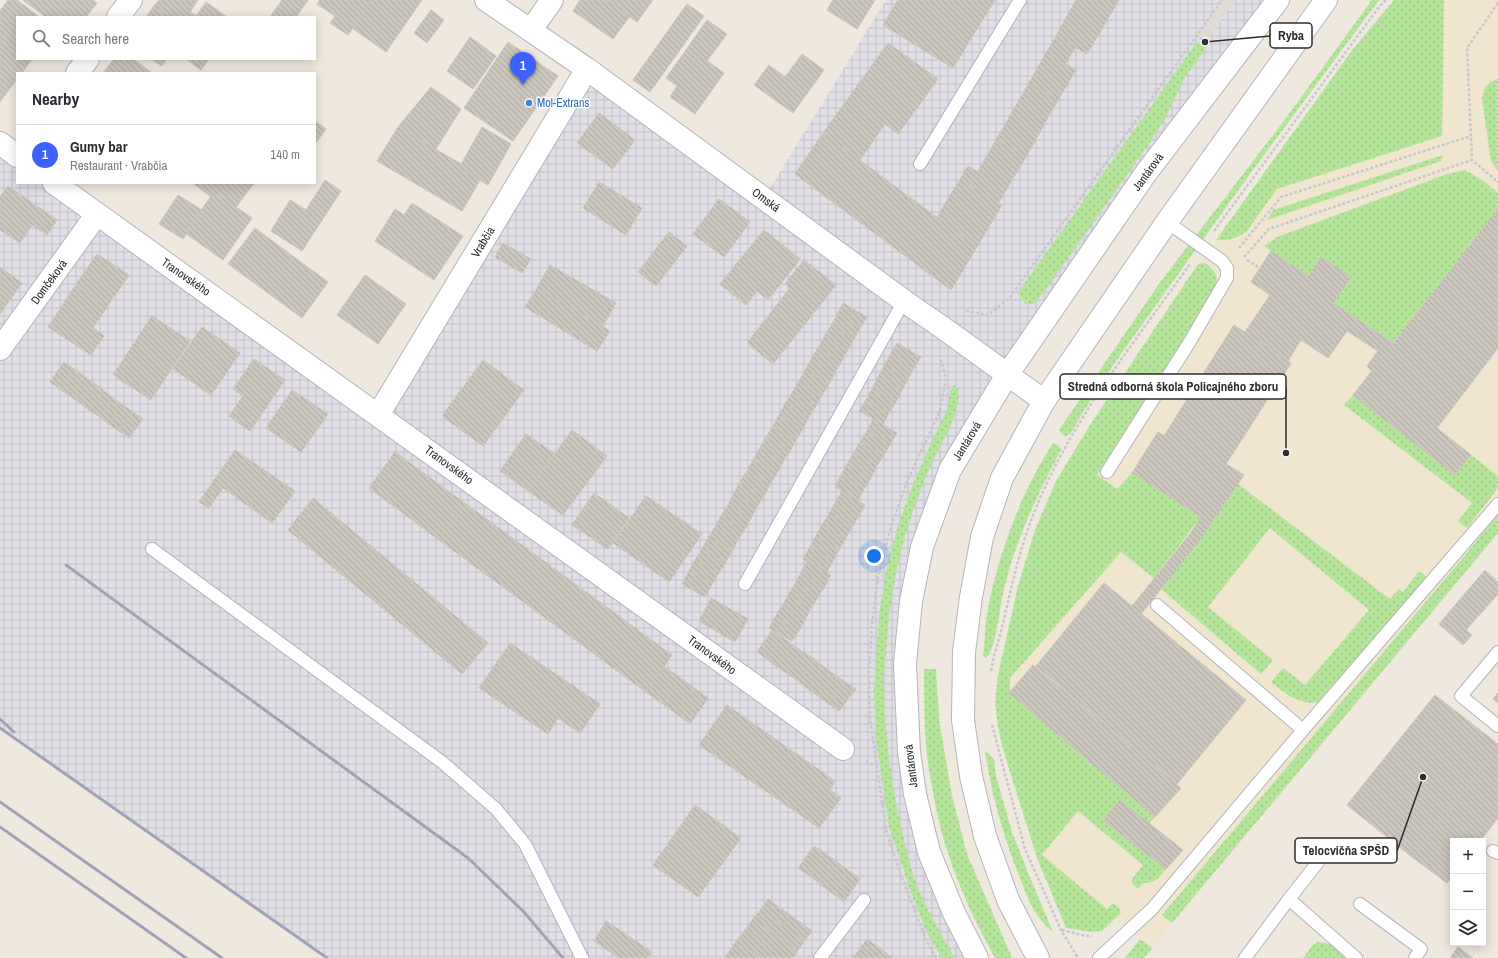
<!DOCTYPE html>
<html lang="en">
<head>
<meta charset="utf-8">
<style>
	body { margin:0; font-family:"Archivo Narrow",sans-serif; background:#f7f7f7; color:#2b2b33 }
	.controls { position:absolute; right:12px; bottom:12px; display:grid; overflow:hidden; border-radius:0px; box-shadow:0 2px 10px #0003 }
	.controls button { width:36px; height:36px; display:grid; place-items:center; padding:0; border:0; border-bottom:1px solid #e1e1e2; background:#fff; color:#2b2b33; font:20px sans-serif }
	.you { position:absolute; left:874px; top:556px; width:14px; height:14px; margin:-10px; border:3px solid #fff; border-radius:50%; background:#1a73e8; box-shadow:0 0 0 6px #1a73e833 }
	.badge { display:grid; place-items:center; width:26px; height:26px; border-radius:50%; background:#3e60fd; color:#fff; font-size:13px; font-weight:700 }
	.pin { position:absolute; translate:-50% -33px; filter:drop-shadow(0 1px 2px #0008) }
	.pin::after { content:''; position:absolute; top:21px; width:14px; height:12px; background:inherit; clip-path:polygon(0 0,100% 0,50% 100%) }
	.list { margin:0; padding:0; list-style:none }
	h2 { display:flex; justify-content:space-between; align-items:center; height:52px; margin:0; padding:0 16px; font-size:17px }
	h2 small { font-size:13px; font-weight:400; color:#7c7c81 }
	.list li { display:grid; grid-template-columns:26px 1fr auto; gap:12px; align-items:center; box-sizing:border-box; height:60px; padding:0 16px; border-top:1px solid #e1e1e2 }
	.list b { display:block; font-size:15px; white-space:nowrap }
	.list p { margin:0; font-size:13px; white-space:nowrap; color:#7c7c81 }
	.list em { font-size:13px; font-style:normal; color:#7c7c81 }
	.icon { flex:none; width:22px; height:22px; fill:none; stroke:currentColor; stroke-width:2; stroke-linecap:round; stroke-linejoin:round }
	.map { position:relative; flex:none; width:1498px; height:958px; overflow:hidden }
	.search { position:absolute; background:#fff; box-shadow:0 2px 10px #0003; left:16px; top:16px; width:300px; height:44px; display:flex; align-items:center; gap:10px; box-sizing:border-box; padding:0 14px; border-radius:0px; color:#7c7c81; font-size:15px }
	.panel { position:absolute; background:#fff; box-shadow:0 2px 10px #0003; left:16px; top:72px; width:300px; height:112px; border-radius:0px }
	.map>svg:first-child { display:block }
	.industrial { fill:url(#industrial-grid) }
	.education { fill:#f0e5cf }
	.grass { fill:url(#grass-dots) }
	.plaza { fill:#dedbd6 }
	.building { fill:url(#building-back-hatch); stroke:#cac4b8 }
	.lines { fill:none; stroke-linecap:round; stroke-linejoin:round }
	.lane-casing { stroke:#b3b5c0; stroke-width:14 }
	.street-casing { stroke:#b3b5c0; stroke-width:24 }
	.secondary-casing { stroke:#b3b5c0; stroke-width:24 }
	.path { stroke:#c8c8c8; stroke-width:2.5; stroke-dasharray:3 2; stroke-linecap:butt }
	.lane { stroke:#fff; stroke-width:12 }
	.street { stroke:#fff; stroke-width:22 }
	.secondary { stroke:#fff; stroke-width:22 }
	.rail { stroke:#a1a4b7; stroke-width:3 }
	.shop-dot { fill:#3f7fe0; stroke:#fff; stroke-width:1.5 }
	.labels { text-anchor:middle; stroke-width:3; stroke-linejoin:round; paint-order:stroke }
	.shop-label { font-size:12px; fill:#366cbe; stroke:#fff; text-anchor:start }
	.street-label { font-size:12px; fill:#2d2d2d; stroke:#fff }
	.leader { fill:none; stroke:#2d2d2d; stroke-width:1.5 }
	.callout-dot { fill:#2d2d2d; stroke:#fff; stroke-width:1.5 }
	.callout { fill:#fff; stroke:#2d2d2d; stroke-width:1.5 }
	.callout-label { font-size:13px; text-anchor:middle; font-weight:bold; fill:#2d2d2d }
</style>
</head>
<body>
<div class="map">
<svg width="1498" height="958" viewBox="0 0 1498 958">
	<defs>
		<pattern id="industrial-grid" width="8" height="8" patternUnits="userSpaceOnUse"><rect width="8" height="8" fill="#e2e0e7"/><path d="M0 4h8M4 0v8" fill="none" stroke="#c2c0c6"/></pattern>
		<pattern id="grass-dots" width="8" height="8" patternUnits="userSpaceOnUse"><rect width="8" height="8" fill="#b4e59b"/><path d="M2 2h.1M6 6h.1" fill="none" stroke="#9bc586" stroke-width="1.8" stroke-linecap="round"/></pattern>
		<pattern id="building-back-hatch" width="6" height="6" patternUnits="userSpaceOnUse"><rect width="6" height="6" fill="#cac6bd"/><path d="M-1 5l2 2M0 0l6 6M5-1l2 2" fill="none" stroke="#aeaaa3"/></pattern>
	</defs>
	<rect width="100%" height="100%" fill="#eee8df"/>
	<path class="industrial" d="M886,0H1278L950,470L911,601L915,794L977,958H325L0,728V143L17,156V183H55L378,415L587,69L764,198Z"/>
	<path class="education" d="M1394,0H1498V533L1152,948L1037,858L1007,763L998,727L995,701L998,675L1018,586L1035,530L1056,481L1090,425L1198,264L1353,49Z"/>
	<path class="grass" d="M1372,0H1379L1250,174L1116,361L1080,417L1071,433L1066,437L1062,434L1059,430L1161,281L1283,122Z
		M1394,0H1444L1442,136L1277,189L1247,231C1237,239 1228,241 1216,240L1353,49Z
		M1201,42L1205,46V50L1185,77L1166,117L1148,145L1044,292L1034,304H1026L1020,298L1019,291L1178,69L1196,43Z
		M1498,79V171L1491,161L1482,100C1483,89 1487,82 1498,79Z
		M1443,155L1441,161L1267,220L1273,210Z
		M1465,170L1485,182L1498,193V209L1393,343L1333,303L1351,277L1321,257L1308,276L1264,246L1277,237L1447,174Z
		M1205,263C1222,276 1218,281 1210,298L1097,475L1117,489L1132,473L1201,517L1154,578L1121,552L1010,678V693L1155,817L1149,823L1120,800L1104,820L1166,869C1160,877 1154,884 1143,883L1138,889L1132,883V879L1143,865L1078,811L1042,855L1107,909L1113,903L1120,909L1121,913L1102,931L1091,932L1066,928L1037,858L1003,749L998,727L995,701L998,675L1018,586L1035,530L1056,481L1090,425L1198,264Z
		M954,385L958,388C961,415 943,439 932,463C925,478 919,495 913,511C897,557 889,605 886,653C885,665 883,678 884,689C885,731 890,772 898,812C903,834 907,856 914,877C924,906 940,932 955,958H942L928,934L912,895L889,826L876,740L874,692L879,614L888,561L898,526L915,479L948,407L950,391Z
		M1353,395L1455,475L1471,455L1498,476V488L1467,528L1458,521L1472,503L1344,405Z
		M1053,443L1058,445L1062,450L1060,452C1036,497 1014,544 1003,594C999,609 997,647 986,658L983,656C985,642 985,627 987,613C998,555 1021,492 1053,443Z
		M1238,484L1390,599L1399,589L1403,592L1419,571L1427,577L1318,702C1299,706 1285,693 1271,682L1283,668L1305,685L1369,610L1270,528L1208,607L1273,660L1261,674L1161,589L1199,541Z
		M1498,514V533L1172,923L1162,915L1462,559Z
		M924,669H936L939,719L952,796L967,854L1012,958H995C975,922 957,883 945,844C938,820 933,794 929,770C924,737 924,703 924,669Z
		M985,751L990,755L994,759L996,776L1012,832L1031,880L1053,932C1035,918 1028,899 1020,878C1003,836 992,796 985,751Z
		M1140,939L1152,948L1144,958H1125Z
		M1317,942C1330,941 1341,951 1350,958H1303L1313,945Z"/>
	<path class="plaza" d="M1222,0H1236L1205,42L1196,35Z"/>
	<path class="building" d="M8,0H17L39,17H17V59H32L22,73H17V79L0,102V11Z
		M23,0H93L97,3L86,17H46Z
		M159,0H198L190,12L196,16L206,2L227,17H169L154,6Z
		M282,0H308L296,17H270Z
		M320,0H372L348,35L330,23L335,16L317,4Z
		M372,0H422L386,52L352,28Z
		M580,0H606L630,16L613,39L573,11Z
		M606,0H653L637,22Z
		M833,0H875L857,29L827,10Z
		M898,0H995L953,68L883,25Z
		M1076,0H1119L1087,54L1056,36Z
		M687,4L704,16L650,92L633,80Z
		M154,6L169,17H146Z
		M431,10L444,20L427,43L414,33Z
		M707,20L727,34L707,61L699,55L692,65L681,57Z
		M1056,36L1076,47L1065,64L1046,53Z
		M470,37L496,56L473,89L447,71Z
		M508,42L558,76L513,141L464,108Z
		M888,43L938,79L898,134L885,124L860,160L823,133Z
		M1046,53L1076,70L1058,100L1029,83Z
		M802,54L824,70L793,113L754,85L769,65L785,77Z
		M699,55L724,73L695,114L670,97L677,86L666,78L681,57L692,65Z
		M114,59H133L152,73H103Z
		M151,59H167L162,66Z
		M186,59H209L201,70Z
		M1029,83L1058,100L1026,157L996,140Z
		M431,87L461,109L436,149L398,127Z
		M599,113L635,140L613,169L577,143Z
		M315,121L326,129L315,144Z
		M398,127L461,164L459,168L480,180L462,211L377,161Z
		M482,127L511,144L488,185L459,168Z
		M823,133L977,247L951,290L795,174Z
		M996,140L1026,157L999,202L970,185Z
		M968,166L978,172L970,185L1002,205L977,247L937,217Z
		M325,180L341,191L302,251L271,231L290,200L306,210Z
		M599,182L642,208L626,235L583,208Z
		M193,183H221L211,197Z
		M221,183H254L236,207L214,192Z
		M8,186L57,220L47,235L32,225L20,243L0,230V197Z
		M214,192L252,218L223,260L185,233Z
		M178,195L202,210L183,239L159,224Z
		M719,199L750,222L724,257L693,234Z
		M412,203L463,236L434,280L375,241L395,209L404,215Z
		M1498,209V348L1437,428L1471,455L1455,475L1353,395Z
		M255,228L294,257L268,293L228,264Z
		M764,230L800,259L768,300L757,291L746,305L720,284Z
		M669,232L687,246L656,286L638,272Z
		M503,243L531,259L522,273L495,257Z
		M1271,251L1308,276L1321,257L1351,277L1333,303L1393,343L1372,371L1367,366L1378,351L1347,331L1328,358L1301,340L1288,361L1245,332L1270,295L1251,282Z
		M97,254L129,275L107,307L75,286Z
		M294,257L328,282L302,318L268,293Z
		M804,260L836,285L773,364L747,343L790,288L785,284Z
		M550,265L616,303L603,326L537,288Z
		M0,267L22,283L0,314Z
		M365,275L406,304L378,344L337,315Z
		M75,286L107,307L93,328L104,336L91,355L48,327Z
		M537,288L610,331L597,351L525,307Z
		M843,303L867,317L860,328L837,315Z
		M837,315L860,328L854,339L831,326Z
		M152,316L190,341L151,400L113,375Z
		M1234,325L1291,363L1226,464L1244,475L1199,541L1141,614L1132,606L1190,534L1201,517L1132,473L1158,432L1164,436Z
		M831,326L854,339L848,350L824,337Z
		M202,327L240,353L211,395L173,369Z
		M824,337L848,350L841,362L818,348Z
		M897,343L921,357L914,368L890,355Z
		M818,348L841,362L835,373L811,359Z
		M890,355L914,368L908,379L884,366Z
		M254,359L285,380L250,431L229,416L243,396L233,389Z
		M811,359L835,373L829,384L805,371Z
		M483,360L524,390L483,446L442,416Z
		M64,362L74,369L60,389L50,382Z
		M884,366L908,379L902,390L878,377Z
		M74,369L84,376L70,396L60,389Z
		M805,371L829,384L822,395L798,382Z
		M84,376L94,383L80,403L70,396Z
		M878,377L902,390L896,402L872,389Z
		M798,382L822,395L816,406L792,393Z
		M94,383L104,391L89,410L80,403Z
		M872,389L896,402L889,413L866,400Z
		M292,390L328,414L301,452L266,428Z
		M104,391L113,398L100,417L89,410Z
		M792,393L816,406L809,417L785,404Z
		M113,398L123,405L109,424L100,417Z
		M866,400L889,413L883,424L859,411Z
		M785,404L809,417L803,429L779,415Z
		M123,405L133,412L119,431L109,424Z
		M133,412L143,419L129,438L119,431Z
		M779,415L803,429L796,440L773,426Z
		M873,419L897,433L890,444L867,431Z
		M773,426L796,440L790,451L766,437Z
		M572,430L607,456L563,515L528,491Z
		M867,431L890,444L884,455L860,442Z
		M526,434L554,453L528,491L500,471Z
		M766,437L790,451L783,462L760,448Z
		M860,442L884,455L877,466L854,453Z
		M760,448L783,462L777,473L753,460Z
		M235,450L295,491L272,523L223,488L209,508L199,502Z
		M395,452L466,504L439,540L369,488Z
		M854,453L877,466L871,478L847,464Z
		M753,460L777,473L770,484L747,471Z
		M847,464L871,478L864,489L841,475Z
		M747,471L770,484L764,496L740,482Z
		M841,475L864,489L858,500L835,487Z
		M740,482L764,496L757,507L734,493Z
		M842,491L865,505L859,516L835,503Z
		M594,493L629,518L608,549L572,525Z
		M734,493L757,507L751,518L728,505Z
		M646,496L702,534L669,582L613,543Z
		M313,498L488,643L462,674L288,530Z
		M835,503L859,516L852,527L829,514Z
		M466,504L672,655L646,692L439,540Z
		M728,505L751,518L745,529L721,516Z
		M829,514L852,527L846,538L822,525Z
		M721,516L745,529L738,540L715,527Z
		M822,525L846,538L839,550L816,536Z
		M715,527L738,540L732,551L708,538Z
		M816,536L839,550L833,561L810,547Z
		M708,538L732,551L726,562L702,549Z
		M810,547L833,561L827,572L803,559Z
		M702,549L726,562L719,573L695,560Z
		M695,560L719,573L712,584L689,571Z
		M807,561L831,575L825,586L801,573Z
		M1485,570L1498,582V594L1466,630L1472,635L1463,645L1439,624Z
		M689,571L712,584L705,597L682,584Z
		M801,573L825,586L818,597L795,584Z
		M1104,583L1246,700L1177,784L1036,666Z
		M795,584L818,597L811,608L788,595Z
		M788,595L811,608L805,620L782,606Z
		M711,598L748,619L735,642L699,621Z
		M782,606L805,620L799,631L775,617Z
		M775,617L799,631L792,641L769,628Z
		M772,630L782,637L767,659L757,652Z
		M782,637L793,645L777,667L767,659Z
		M510,643L600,704L580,733L558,718L548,734L479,688Z
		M793,645L803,652L788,674L777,667Z
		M803,652L814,659L798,681L788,674Z
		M814,659L824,667L808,689L798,681Z
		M1033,665L1181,788L1155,817L1009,693Z
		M664,666L682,679L663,704L646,692Z
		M824,667L834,674L819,697L808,689Z
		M834,674L845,682L829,704L819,697Z
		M682,679L694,688L675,713L663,704Z
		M845,682L856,689L839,711L829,704Z
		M694,688L708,698L690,724L675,713Z
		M1498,693V703L1493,699Z
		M1435,695L1498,744V748L1412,857L1347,805Z
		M727,705L835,781L830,790L841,798L819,828L699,745Z
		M1498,748V818L1480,841H1453V876L1447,883L1412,857Z
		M1120,800L1183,850L1166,869L1103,820Z
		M695,805L741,838L698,897L653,865Z
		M814,846L826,854L810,876L798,868Z
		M826,854L837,862L821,885L810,876Z
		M837,862L849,871L832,893L821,885Z
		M849,871L860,879L844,902L832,893Z
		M768,899L790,915L782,925L761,909Z
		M761,909L782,925L775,935L753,919Z
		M790,915L812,931L804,941L782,925Z
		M753,919L775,935L767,946L745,930Z
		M606,921L652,952L648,958H619L594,941Z
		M782,925L804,941L797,952L775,935Z
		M745,930L767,946L759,956L737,940Z
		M775,935L797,952L792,958H783L767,946Z
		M867,939L893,958H853Z
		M737,940L759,956L758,958H740L730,950Z
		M767,946L783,958H761L759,956Z
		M1458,947L1473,958H1450Z
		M730,950L740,958H724Z"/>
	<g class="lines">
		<g class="lane-casing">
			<path id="lane" d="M920,164L1020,0
				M1107,472L1189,343L1227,278V268L1222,261L1167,222
				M152,549L442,762L496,809L525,844L582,958
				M745,584L904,301
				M1157,605L1303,730
				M1498,652L1461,696L1498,726
				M1493,851L1498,853
				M1289,899L1322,857
				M1360,904L1421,949L1415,958
				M820,958L864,900
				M1099,958L1152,909L1303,730L1498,504
				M1245,958L1289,899L1356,958"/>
		</g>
		<g class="street-casing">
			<path id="street" d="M486,0L587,69L904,301L946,330L1044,401
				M118,17L131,0
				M531,30L552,0
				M77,73L88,59
				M0,143L17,156
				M54,183L843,749
				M0,349L97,214
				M378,415L587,69"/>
		</g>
		<g class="secondary-casing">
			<path id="secondary" d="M977,958L954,913L929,852L915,794L909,752L905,664L911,601L922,547L950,470L1007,375L1146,173L1278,0
				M1038,958L1008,900L985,836L971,776L963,720L964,652L971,597L982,537L1002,478L1044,401L1169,219L1326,0"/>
		</g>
		<path class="path" d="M1498,3L1467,48L1472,160L1498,182
			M1196,35L1205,42
			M1214,231L1379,7L1386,0
			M1239,248L1281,197L1471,136
			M1244,257L1269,229L1472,160
			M1247,260L1260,268
			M966,311L988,315L1010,297L1222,0
			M991,671L994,656C1006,617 1012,577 1025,538C1058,436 1129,350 1190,264
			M992,725L1025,849L1061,930L1078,958
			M866,761L875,766
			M1062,930L1086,936H1092
			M936,958L926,940L899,870L886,830L870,719L869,673L872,624L878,577L890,530L908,479L940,411L946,378L941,360"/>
		<use href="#lane" class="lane"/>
		<use href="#street" class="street"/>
		<use href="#secondary" class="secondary"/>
		<path class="rail" d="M66,565L468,858L523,911L563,958
			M0,719L14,732
			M0,728L327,958
			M0,802L222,958
			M0,827L186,958"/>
	</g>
	<circle class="shop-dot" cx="529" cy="103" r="4"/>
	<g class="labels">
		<g class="shop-label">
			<text x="537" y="107">Mol-Extrans</text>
		</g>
		<g class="street-label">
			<text transform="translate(1148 172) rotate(-54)" y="4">Jantárová</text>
			<text transform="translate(766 200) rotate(36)" y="4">Omská</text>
			<text transform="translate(483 242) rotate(-59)" y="4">Vrabčia</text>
			<text transform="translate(186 277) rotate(35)" y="4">Tranovského</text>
			<text transform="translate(49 282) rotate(-54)" y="4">Domčeková</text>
			<text transform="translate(967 441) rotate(-59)" y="4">Jantárová</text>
			<text transform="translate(449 465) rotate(36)" y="4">Tranovského</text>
			<text transform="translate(712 655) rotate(36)" y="4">Tranovského</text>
			<text transform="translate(911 766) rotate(-97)" y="4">Jantárová</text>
		</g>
	</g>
	<path class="leader" d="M1205 42L1270 36M1286 453L1286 387M1423 777L1397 851"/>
	<g class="callout-dot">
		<circle cx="1205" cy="42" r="4"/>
		<circle cx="1286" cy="453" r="4"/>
		<circle cx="1423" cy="777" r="4"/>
	</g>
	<g class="callout">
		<rect x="1270" y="23" width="42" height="25" rx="4"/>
		<rect x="1060" y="374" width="226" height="25" rx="4"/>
		<rect x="1295" y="838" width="102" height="25" rx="4"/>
	</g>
	<g class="callout-label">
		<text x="1291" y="40">Ryba</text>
		<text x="1173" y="391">Stredná odborná škola Policajného zboru</text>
		<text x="1346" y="855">Telocvičňa SPŠD</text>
	</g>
</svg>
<div class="controls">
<button>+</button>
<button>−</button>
<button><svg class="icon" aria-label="layers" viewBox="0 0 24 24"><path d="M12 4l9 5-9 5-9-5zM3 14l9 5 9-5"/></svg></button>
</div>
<div class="you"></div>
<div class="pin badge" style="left:523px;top:85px">1</div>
<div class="search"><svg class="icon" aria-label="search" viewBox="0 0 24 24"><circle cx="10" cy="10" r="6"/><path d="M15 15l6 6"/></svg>Search here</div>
<section class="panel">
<h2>Nearby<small></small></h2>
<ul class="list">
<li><span class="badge">1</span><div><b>Gumy bar</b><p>Restaurant · Vrabčia</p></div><em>140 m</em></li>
</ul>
</section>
</div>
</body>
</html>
